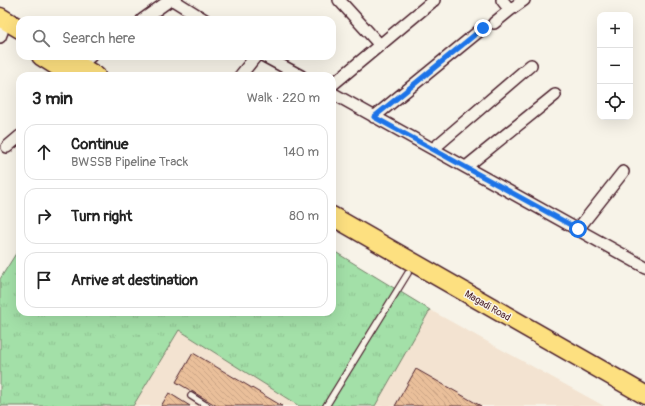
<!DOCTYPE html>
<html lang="en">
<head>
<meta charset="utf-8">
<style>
	body { margin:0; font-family:Pangolin,sans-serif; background:#f2f2f2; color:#222 }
	.controls { position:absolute; right:12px; top:12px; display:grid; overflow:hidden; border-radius:8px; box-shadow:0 4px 16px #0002 }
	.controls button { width:36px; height:36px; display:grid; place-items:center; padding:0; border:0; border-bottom:1px solid #e0e0e0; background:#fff; color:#222; font:20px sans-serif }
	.stop { position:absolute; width:12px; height:12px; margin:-9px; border:3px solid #1a73e8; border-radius:50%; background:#fff }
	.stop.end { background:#1a73e8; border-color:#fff; box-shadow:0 1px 4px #0008 }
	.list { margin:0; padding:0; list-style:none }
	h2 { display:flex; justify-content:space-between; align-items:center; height:52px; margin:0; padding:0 16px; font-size:17px }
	h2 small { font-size:13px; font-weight:400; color:#767676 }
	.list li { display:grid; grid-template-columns:26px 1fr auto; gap:12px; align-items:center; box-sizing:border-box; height:56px; margin:0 8px 8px; padding:0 8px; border:1px solid #e0e0e0; border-radius:12px }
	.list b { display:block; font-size:15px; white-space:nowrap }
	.list p { margin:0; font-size:13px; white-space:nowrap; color:#767676 }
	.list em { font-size:13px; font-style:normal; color:#767676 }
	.icon { flex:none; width:22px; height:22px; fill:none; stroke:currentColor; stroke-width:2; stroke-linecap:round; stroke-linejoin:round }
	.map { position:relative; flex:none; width:645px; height:406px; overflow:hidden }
	.search { position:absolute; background:#fff; box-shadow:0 4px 16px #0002; left:16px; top:16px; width:320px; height:44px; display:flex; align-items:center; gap:10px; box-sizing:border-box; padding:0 14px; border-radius:12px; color:#767676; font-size:15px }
	.panel { position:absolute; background:#fff; box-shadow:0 4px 16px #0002; left:16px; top:72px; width:320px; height:244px; border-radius:12px }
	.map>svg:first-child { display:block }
	.built { fill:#f3e3d1 }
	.grass { fill:url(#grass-tufts); stroke:#76806a }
	.building { fill:url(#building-back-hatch); stroke:#4a1f2b }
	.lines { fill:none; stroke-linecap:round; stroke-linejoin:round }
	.lane-casing { stroke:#4a1f2b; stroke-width:8 }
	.street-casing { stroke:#4a1f2b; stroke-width:14 }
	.primary-casing { stroke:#4a1f2b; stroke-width:21 }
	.lane { stroke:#f7f3e8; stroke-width:5.5 }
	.street { stroke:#f7f3e8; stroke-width:11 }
	.primary { stroke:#fde080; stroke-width:18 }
	.route { stroke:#1a73e8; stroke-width:5 }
	.labels { text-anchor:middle; stroke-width:3; stroke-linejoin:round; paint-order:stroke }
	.street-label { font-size:10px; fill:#4a1f2b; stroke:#f7f3e8 }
</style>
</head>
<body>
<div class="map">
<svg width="645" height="406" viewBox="0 0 645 406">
	<defs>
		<pattern id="grass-tufts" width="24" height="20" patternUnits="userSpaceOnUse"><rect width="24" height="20" fill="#a3e0a8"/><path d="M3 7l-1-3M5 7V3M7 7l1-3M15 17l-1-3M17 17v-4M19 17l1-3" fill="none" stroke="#8ec091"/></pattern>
		<pattern id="building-back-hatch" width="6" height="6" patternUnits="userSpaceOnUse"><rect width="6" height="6" fill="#eabf9a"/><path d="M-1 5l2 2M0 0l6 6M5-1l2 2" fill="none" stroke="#caa485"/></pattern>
	</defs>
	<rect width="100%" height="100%" fill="#f7f3e8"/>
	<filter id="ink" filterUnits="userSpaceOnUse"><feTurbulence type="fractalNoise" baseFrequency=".025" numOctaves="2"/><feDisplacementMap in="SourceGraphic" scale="8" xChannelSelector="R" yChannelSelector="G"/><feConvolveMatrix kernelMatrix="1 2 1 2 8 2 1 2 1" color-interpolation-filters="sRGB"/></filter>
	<g filter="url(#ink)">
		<path class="built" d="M20,247V312H332V250L430,310L604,406H0V279Z"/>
		<path class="grass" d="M20,247V312H332V250L430,310L375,406H299L179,330L133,406H0V279Z"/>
		<path class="building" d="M193,353L282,406H217L176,382Z
			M416,369L481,406H395Z
			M169,393L190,406H161Z"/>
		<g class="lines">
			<g class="lane-casing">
				<path id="lane" d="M191,396L207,406
					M326,406L408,273"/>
			</g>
			<g class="street-casing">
				<path id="street" d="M173,0L205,20
					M339,0L380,45
					M510,10L524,0
					M142,20L170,0
					M494,23L510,10L502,0
					M0,37L2,32
					M264,56L301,76
					M76,68L91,56
					M240,76L256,56
					M332,85L434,0
					M332,93L645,267
					M374,117L483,28
					M7,147L20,136
					M433,149L531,65
					M466,167L555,95
					M578,229L623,172"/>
			</g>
			<g class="primary-casing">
				<path id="primary" d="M0,17L20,29
					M41,56L73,76
					M63,56L96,76
					M332,216L645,395"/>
			</g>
			<use href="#lane" class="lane"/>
			<use href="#street" class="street"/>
			<use href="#primary" class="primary"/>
		</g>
	</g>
	<g class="lines" filter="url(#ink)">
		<path class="route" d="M483,28L374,117L578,229"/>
	</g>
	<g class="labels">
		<g class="street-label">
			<text transform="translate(488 305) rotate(30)" y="4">Magadi Road</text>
		</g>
	</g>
</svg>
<div class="controls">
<button>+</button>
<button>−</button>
<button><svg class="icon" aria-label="locate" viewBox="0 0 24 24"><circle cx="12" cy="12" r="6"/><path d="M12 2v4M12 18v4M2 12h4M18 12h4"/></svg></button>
</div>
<div class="stop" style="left:578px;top:229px"></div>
<div class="stop end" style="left:483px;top:28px"></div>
<div class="search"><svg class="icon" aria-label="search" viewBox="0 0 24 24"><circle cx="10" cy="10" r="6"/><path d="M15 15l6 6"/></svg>Search here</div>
<section class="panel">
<h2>3 min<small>Walk · 220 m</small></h2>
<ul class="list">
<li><svg class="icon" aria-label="ahead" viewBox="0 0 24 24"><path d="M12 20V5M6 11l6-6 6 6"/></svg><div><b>Continue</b><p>BWSSB Pipeline Track</p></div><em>140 m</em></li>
<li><svg class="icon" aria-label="right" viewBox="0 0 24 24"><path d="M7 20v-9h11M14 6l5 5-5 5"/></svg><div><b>Turn right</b></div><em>80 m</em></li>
<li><svg class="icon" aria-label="arrive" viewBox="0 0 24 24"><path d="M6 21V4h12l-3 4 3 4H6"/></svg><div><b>Arrive at destination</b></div></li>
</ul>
</section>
</div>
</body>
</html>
